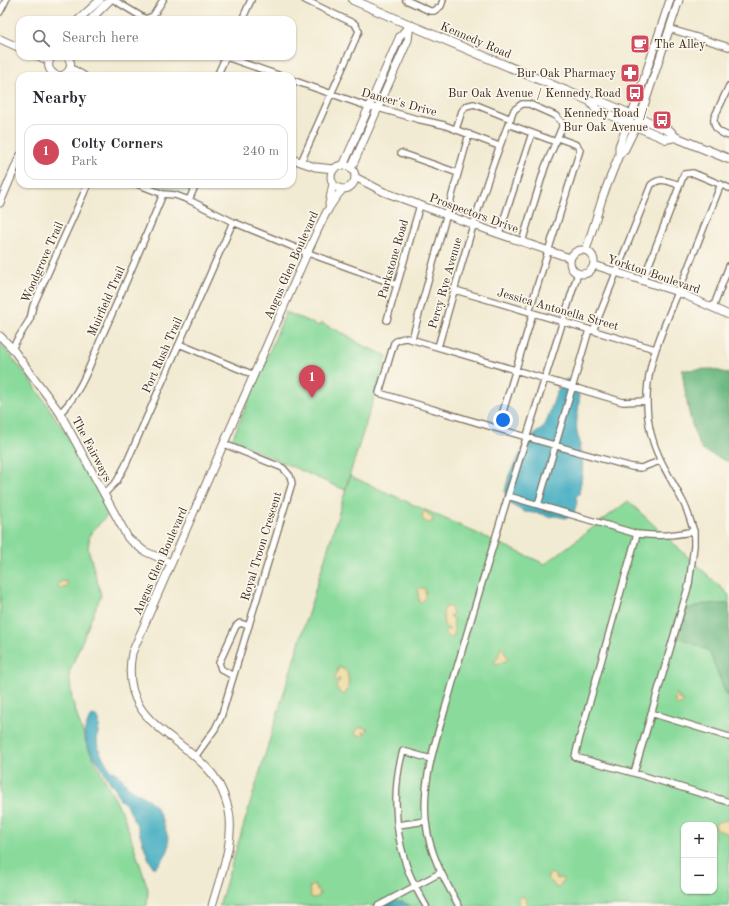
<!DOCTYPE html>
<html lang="en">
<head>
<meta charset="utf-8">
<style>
	body { margin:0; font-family:"Old Standard TT",serif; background:#f2f2f3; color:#2b2b33 }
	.controls { position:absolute; right:12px; bottom:12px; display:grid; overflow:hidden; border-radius:8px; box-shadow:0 1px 3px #0004 }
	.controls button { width:36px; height:36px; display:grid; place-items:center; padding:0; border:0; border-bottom:1px solid #e1e1e2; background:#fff; color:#2b2b33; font:20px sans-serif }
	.you { position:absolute; left:503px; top:420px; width:14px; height:14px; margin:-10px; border:3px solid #fff; border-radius:50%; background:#1a73e8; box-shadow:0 0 0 6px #1a73e833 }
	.badge { display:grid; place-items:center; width:26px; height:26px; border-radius:50%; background:#d1495b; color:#fff; font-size:13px; font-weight:700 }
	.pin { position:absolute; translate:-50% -33px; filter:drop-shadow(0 1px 2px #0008) }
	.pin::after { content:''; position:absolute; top:21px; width:14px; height:12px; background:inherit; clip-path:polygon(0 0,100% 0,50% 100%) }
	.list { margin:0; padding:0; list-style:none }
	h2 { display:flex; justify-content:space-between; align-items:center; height:52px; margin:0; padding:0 16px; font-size:17px }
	h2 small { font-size:13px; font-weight:400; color:#7c7c81 }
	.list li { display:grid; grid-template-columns:26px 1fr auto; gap:12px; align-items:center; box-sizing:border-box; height:56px; margin:0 8px 8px; padding:0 8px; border:1px solid #e1e1e2; border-radius:12px }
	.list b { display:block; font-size:15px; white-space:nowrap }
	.list p { margin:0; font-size:13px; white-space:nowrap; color:#7c7c81 }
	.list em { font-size:13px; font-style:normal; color:#7c7c81 }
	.icon { flex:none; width:22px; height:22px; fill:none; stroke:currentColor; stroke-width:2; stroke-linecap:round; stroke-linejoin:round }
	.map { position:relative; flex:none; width:729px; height:906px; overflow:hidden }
	.search { position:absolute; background:#fff; box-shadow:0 1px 3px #0004; left:16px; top:16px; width:280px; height:44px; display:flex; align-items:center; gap:10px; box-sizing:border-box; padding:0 14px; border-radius:12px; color:#7c7c81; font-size:15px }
	.panel { position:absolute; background:#fff; box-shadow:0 1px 3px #0004; left:16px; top:72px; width:280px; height:116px; border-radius:12px }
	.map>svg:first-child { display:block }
	.green { fill:#89da9b; stroke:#62825c; fill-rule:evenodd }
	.forest { fill:#6eba83; stroke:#547250 }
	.sand { fill:#eeda9e; stroke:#94825e }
	.water { fill:#41acc0; stroke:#3e6b6f }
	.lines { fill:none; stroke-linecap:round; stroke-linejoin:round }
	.street-casing { stroke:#7b6e5d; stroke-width:8 }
	.secondary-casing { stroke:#7b6e5d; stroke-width:9 }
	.primary-casing { stroke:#7b6e5d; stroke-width:10 }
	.street { stroke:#fff; stroke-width:5.5 }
	.secondary { stroke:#fff; stroke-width:7 }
	.primary { stroke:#fff; stroke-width:8 }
	.labels { text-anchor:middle; stroke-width:3.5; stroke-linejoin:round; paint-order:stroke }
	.street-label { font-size:12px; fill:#3b2a1e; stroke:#fbf7ec }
	.poi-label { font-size:12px; fill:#3b2a1e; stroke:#fbf7ec; text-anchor:end }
</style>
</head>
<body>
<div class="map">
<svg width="729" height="906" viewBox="0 0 729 906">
	<rect width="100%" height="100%" fill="#fbf7ec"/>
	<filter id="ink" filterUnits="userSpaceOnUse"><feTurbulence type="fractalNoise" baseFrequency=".025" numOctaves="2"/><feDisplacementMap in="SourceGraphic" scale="8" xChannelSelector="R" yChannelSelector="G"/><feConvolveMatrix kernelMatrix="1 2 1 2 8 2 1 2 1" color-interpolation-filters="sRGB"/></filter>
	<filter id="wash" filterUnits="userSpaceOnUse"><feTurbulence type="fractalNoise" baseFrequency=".012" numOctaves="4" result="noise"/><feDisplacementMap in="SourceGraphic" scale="16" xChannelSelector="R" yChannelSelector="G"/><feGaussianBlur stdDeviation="0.9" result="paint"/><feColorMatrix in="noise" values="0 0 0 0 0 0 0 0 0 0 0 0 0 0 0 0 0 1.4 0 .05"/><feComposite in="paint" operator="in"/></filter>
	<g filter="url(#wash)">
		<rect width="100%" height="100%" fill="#f2ebd3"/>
		<path class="green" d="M152,184H189L186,192Z
			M286,312L319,326L321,323L347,335L360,344L387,356L345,490L232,440Z
			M0,343L32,382L72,442L110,512L90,534L88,548L101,595L69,673L72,700L87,746L124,816L148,889L147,906H0Z
			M350,476L545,564L628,501L729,595V906H219ZM684,825H714V891H684Z"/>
		<path class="forest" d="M713,369L729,374V462L702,450C689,425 686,398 682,370Z
			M704,604H727L729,605V697L727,696L709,651L672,634L678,612Z"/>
		<path class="sand" d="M425,511L428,513L429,516L432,517L433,522L427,523L423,520L422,515Z
			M62,581L67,582L68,586L65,588L64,587L61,589L58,588V584Z
			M420,588H424C427,594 425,599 421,603L419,602L418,590Z
			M445,607H451L453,614L450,616L454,619C453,625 454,630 454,637L452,638L448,637L444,633L446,630H450L444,625L443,613Z
			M501,646L504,648V652L508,658L506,661L496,664L494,661L498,658Z
			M339,667C341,668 343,669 345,670C350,674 349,690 345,695L340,693L336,686L341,678L335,681L334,680Z
			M675,694L676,693L678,695V699H681L683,700V703L678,706C675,704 674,698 675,694Z
			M362,727L368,729L367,732H363L364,735L362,736L355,734L357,729Z
			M729,820V834L717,830L715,825L717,822Z
			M551,873L555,875L557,879L560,878L563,879V881L559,888L555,887L553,883L548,880V876Z
			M314,885L316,887L320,894L318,897C315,898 313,899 310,896L311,893L309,890L310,887Z
			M521,896L525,898L529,906H519V898Z"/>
		<path class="water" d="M567,379C573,384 578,389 579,397C580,409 575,419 577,433C578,438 582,443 579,448L581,453L580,456C586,462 580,485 579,494L576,497L577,502L574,513L566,518L555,516L548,517L543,514L525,512L515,507L507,501L505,492L509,475L515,463L530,437L542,429L546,423L556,394L563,382Z
			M94,715C104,720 97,731 97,740C97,745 99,750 101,754C104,759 107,766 111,770C113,772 117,773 119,775C123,779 125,784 130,788C137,793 150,799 155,806C160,813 170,837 169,847C168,852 160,865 156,867H153L148,857L136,823L133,819L132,815L125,803L120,800L116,789L111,784L100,765L90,751L86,741L84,732L89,719Z
			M395,901L403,902L411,906H384Z"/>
	</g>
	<g filter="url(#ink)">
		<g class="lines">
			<g class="street-casing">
				<path id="street" d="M114,0L147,20
					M406,0L430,11H434L441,6L443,0
					M0,12L6,0
					M145,19L153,16L163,0
					M242,20L251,0
					M670,29L729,47
					M223,56L281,76
					M217,76L226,56
					M292,80L369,107L378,108L417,119L444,125L499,146
					M729,86L714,118C713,129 720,133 729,136
					M508,124L556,142
					M456,129L462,111L466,106L474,104L511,119
					M401,153L458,173
					M301,162L359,31L355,24L305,0
					M137,184L163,194L175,195L189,200L233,222L308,253L397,285
					M189,200L196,184
					M499,234L532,133
					M578,273L508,496L637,534C660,536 672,536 694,531C690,521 688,510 682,500C671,478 657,459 651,434C637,377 661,335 682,283C695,250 708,217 721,184
					M643,280L684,174L693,173L729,188
					M455,290L655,349
					M713,308L729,266
					M529,312L580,150L577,145L558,138
					M387,320L420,205
					M593,331L651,185C661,176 668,182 680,185
					M412,339L469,134
					M179,344L254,375
					M438,347C461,267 482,186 514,110L522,104H529L556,116L562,123V127L545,167L522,242
					M12,348L30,319L33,306L88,184
					M646,401L623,402L407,338C401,338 398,339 394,343L379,393C463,418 547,444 632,467L641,468L660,461
					M60,413C82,392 91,361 103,334C124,287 144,241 163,194
					M498,428L533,313
					M104,494L117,481L126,464L233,222
					M538,505L589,330
					M637,534L579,740L575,757L634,773L689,584L694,546V531
					M233,676L221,669L219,663L236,626L240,623L249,626
					M651,713L729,737
					M195,757L215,729L221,717L292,483L290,476L283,468L224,444
					M634,773L729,802
					M398,825L426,821
					M378,906L440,873
					M426,906C418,892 409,877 405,861C394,827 393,784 403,751L431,759
					M459,906C444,879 429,853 426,822C421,775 440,729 452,685C470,622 489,559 508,496"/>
			</g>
			<g class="secondary-casing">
				<path id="secondary" d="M78,20L100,0
					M90,20L110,0
					M0,39L20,48
					M38,56L49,61
					M52,56C46,64 48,72 58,76
					M70,68L84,76
					M59,76C70,75 74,64 67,56
					M619,155V146L635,106L670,0
					M292,159L315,167L334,169
					M331 177a12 12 0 1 1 24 0a12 12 0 1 1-24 0Z
					M343,166L400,36L410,25
					M351,169L408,40L410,25
					M355,177L384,192L499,234L570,258
					M0,203L20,156
					M329,204L333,183
					M570 262a12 12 0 1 1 24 0a12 12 0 1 1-24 0Z
					M586,250L603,196L619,155L625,149L640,118L679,0
					M594,265L678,292L729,315
					M0,336L12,348L60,413L128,538L144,551L171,563
					M212,906C220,876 235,842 229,811C225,795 218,779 207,768C170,729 120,719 132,653L309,249C319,228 327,206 343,189"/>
			</g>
			<g class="primary-casing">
				<path id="primary" d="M353,0L410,25L590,101H600L670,131L675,137L729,159
					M590,101L596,109L666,139L675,137"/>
			</g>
			<use href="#street" class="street"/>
			<use href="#secondary" class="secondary"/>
			<use href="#primary" class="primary"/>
		</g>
	</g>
	<defs>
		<g id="cafe-square" transform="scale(1)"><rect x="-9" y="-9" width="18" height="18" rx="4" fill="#d1495b" stroke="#fbf7ec"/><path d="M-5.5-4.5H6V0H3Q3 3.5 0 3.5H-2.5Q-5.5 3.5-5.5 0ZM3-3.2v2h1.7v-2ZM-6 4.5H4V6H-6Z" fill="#fff"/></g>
		<g id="pharmacy-square" transform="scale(1)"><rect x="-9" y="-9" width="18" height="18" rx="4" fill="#d1495b" stroke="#fbf7ec"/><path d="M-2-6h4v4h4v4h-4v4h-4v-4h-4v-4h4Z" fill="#fff"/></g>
		<g id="bus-square" transform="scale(1)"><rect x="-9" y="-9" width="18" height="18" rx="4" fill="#d1495b" stroke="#fbf7ec"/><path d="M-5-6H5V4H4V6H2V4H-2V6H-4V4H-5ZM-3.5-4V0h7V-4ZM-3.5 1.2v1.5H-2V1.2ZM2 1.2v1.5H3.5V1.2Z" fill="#fff"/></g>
	</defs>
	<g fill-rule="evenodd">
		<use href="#cafe-square" x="640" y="44"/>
		<use href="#pharmacy-square" x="630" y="73"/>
		<use href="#bus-square" x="635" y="93"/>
		<use href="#bus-square" x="662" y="120"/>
	</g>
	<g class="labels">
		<g class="street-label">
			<text transform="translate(476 40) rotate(23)" y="4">Kennedy Road</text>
			<text transform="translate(399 102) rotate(15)" y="4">Dancer's Drive</text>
			<text transform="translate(474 213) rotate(20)" y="4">Prospectors Drive</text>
			<text transform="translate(393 259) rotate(-74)" y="4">Parkstone Road</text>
			<text transform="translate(42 262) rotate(-66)" y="4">Woodgrove Trail</text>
			<text transform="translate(291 265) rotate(-66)" y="4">Angus Glen Boulevard</text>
			<text transform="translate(654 274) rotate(19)" y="4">Yorkton Boulevard</text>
			<text transform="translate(445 283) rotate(-74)" y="4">Percy Rye Avenue</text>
			<text transform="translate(106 301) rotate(-66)" y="4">Muirfield Trail</text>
			<text transform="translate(558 309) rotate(16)" y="4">Jessica Antonella Street</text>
			<text transform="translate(162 355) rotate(-66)" y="4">Port Rush Trail</text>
			<text transform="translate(92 449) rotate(62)" y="4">The Fairways</text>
			<text transform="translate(261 546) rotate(-73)" y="4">Royal Troon Crescent</text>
			<text transform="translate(160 561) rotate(-66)" y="4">Angus Glen Boulevard</text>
		</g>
		<g class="poi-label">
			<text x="654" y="48" text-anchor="start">The Alley</text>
			<text x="616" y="77">Bur Oak Pharmacy</text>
			<text x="621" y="97">Bur Oak Avenue / Kennedy Road</text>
			<text x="648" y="117">Kennedy Road /<tspan x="648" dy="14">Bur Oak Avenue</tspan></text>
		</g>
	</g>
</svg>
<div class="controls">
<button>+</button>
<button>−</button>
</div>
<div class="you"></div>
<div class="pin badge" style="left:312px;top:398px">1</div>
<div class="search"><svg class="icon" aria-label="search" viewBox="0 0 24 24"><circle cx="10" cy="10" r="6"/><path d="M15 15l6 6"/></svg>Search here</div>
<section class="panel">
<h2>Nearby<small></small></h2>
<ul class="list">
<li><span class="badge">1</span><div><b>Colty Corners</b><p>Park</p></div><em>240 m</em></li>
</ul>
</section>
</div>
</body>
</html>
